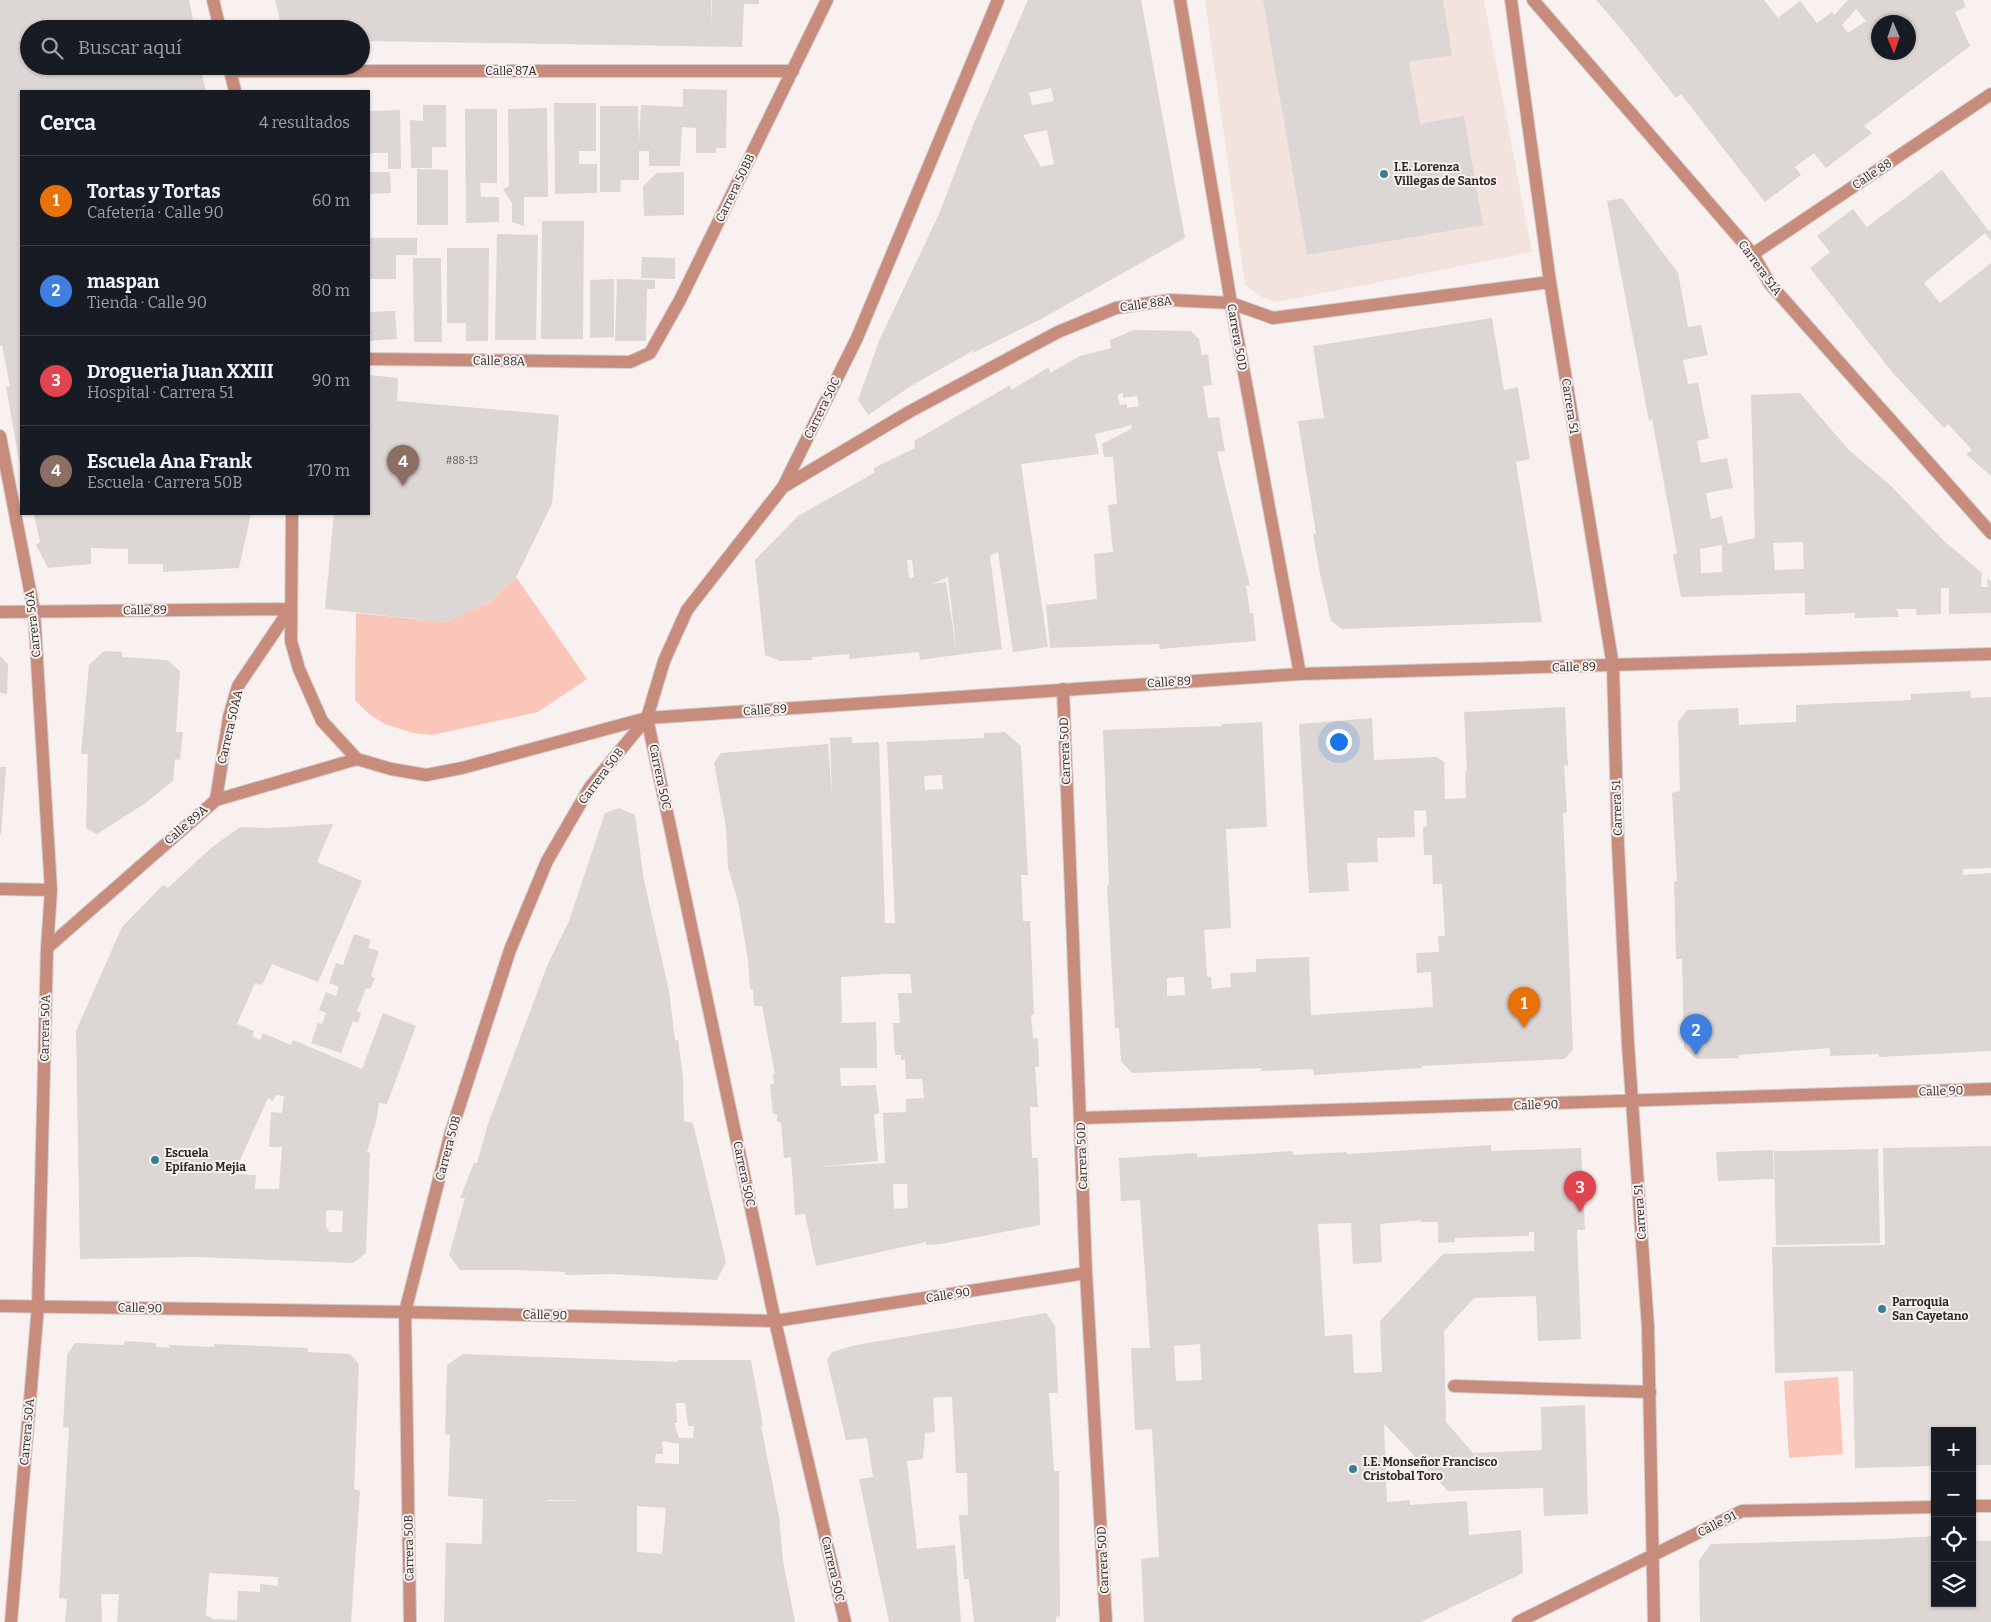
<!DOCTYPE html>
<html lang="es">
<head>
<meta charset="utf-8">
<style>
	body { margin:0; font-family:Bitter,serif; background:#20242c; color:#f1f3f6 }
	.controls { position:absolute; right:15px; bottom:15px; display:grid; overflow:hidden; border-radius:0px; box-shadow:0 1px 4px #0004 }
	.controls button { width:45px; height:45px; display:grid; place-items:center; padding:0; border:0; border-bottom:1px solid #363941; background:#171b24; color:#f1f3f6; font:25px sans-serif }
	.compass { position:absolute; left:1871px; top:15px; width:45px; height:45px; border-radius:50%; background:#171b24; box-shadow:0 1px 4px #0004; rotate:178deg }
	.you { position:absolute; left:1338px; top:741px; width:18px; height:18px; margin:-12px; border:4px solid #fff; border-radius:50%; background:#1a73e8; box-shadow:0 0 0 8px #1a73e833 }
	.badge { display:grid; place-items:center; width:32px; height:32px; border-radius:50%; background:#3b7f8e; color:#fff; font-size:16px; font-weight:700 }
	.pin { position:absolute; translate:-50% -41px; filter:drop-shadow(0 1px 2px #0008) }
	.pin::after { content:''; position:absolute; top:26px; width:18px; height:15px; background:inherit; clip-path:polygon(0 0,100% 0,50% 100%) }
	.list { margin:0; padding:0; list-style:none }
	h2 { display:flex; justify-content:space-between; align-items:center; height:65px; margin:0; padding:0 20px; font-size:21px }
	h2 small { font-size:16px; font-weight:400; color:#9ea1a6 }
	.list li { display:grid; grid-template-columns:32px 1fr auto; gap:15px; align-items:center; box-sizing:border-box; height:90px; padding:0 20px; border-top:1px solid #363941 }
	.list b { display:block; font-size:19px; white-space:nowrap }
	.list p { margin:0; font-size:16px; white-space:nowrap; color:#9ea1a6 }
	.list em { font-size:16px; font-style:normal; color:#9ea1a6 }
	.icon { flex:none; width:28px; height:28px; fill:none; stroke:currentColor; stroke-width:2; stroke-linecap:round; stroke-linejoin:round }
	.map { position:relative; flex:none; width:1991px; height:1622px; overflow:hidden }
	.search { position:absolute; background:#171b24; box-shadow:0 1px 4px #0004; left:20px; top:20px; width:350px; height:55px; display:flex; align-items:center; gap:12px; box-sizing:border-box; padding:0 18px; border-radius:28px; color:#9ea1a6; font-size:19px }
	.panel { position:absolute; background:#171b24; box-shadow:0 1px 4px #0004; left:20px; top:90px; width:350px; height:425px; border-radius:0px }
	.map>svg:first-child { display:block }
	.built { fill:#f2e3df }
	.green { fill:#fac6b9 }
	.building { fill:#dcd6d4; fill-rule:evenodd }
	.lines { fill:none; stroke-linecap:round; stroke-linejoin:round }
	.service-casing { stroke:#d3cdcb; stroke-width:14 }
	.minor-casing { stroke:#d3cdcb; stroke-width:14 }
	.tertiary-casing { stroke:#d3cdcb; stroke-width:14 }
	.service { stroke:#c88c7d; stroke-width:12 }
	.minor { stroke:#c88c7d; stroke-width:12 }
	.tertiary { stroke:#c88c7d; stroke-width:12 }
	.poi-dot { fill:#3b7f8e; stroke:#f8f1ef; stroke-width:2 }
	.labels { text-anchor:middle; stroke-width:4; stroke-linejoin:round; paint-order:stroke }
	.number-label { font-size:10px; fill:#575453 }
	.street-label { font-size:12px; fill:#2b2928; stroke:#f8f1ef }
	.poi-label { font-size:12px; font-weight:bold; fill:#2b2928; stroke:#f8f1ef; text-anchor:start }
</style>
</head>
<body>
<div class="map">
<svg width="1991" height="1622" viewBox="0 0 1991 1622">
	<rect width="100%" height="100%" fill="#f8f1ef"/>
	<path class="built" d="M1205,0H1484L1532,252L1277,302L1262,297L1245,285Z"/>
	<path class="green" d="M516,577L587,679L538,712L432,735L413,733L385,724L370,715L355,700L356,613L445,622L490,602Z
		M1838,1377L1843,1454L1789,1458L1784,1381Z"/>
	<path class="building" d="M0,0H189L195,29H140L152,24L133,29H29V66H200L206,91H21L20,466L6,387H10L2,345L0,346Z
		M275,0H711V25L712,0H759V4H744L742,47L361,41V29H282Z
		M1028,0H1141L1185,238L1041,319L973,353L974,350L911,386L868,415L858,400L879,341L939,214L974,123ZM1051,88L1054,101L1032,105L1029,93ZM1047,130L1054,164L1041,167L1023,135Z
		M1263,0H1443L1452,55L1409,62L1420,124L1464,116L1483,225L1307,255Z
		M1596,0H1764L1780,20L1779,17L1800,1L1817,23L1832,12L1834,15L1848,0H1963L1966,7L1955,12L1970,46L1864,126L1872,133L1826,168L1814,153L1795,167L1801,175L1765,202L1681,94L1676,98L1627,36ZM1856,9L1866,21L1848,33L1842,25ZM1878,22H1908V52H1878Z
		M683,89L727,90L726,148H716V153H696V128L682,127L680,166H649V151H639V180H621L620,192H600V106H638L639,143L641,105L683,107Z
		M554,103H596V151H579V164H597V193L555,194Z
		M423,105H446V147H432V168H411L410,120L423,121Z
		M547,108L548,197H524V226L512,222V203L503,189L509,186L508,109Z
		M465,109H497V183H480L481,197H499V222L466,223Z
		M400,110L401,169H388V153H369V111Z
		M417,169L448,170V225H417Z
		M1942,170L1989,231L1991,229V241L1985,233L1924,283L1940,303L1991,263V476L1966,454L1972,450L1948,424L1944,428L1893,373L1810,268L1830,252L1817,236L1853,209L1867,227Z
		M369,172H390L391,193L369,194Z
		M684,172V215L644,216L643,186L657,173Z
		M1622,198L1678,273L1688,327L1701,325L1708,355L1683,360L1688,384L1698,383L1709,438L1697,441L1701,463L1727,458L1733,488L1706,493L1711,519L1722,516L1728,544L1755,538L1751,395L1800,393L1848,449L1891,486L1945,542L1982,573L1981,587H1988L1987,578L1991,581V613L1949,614V588H1941V614L1917,615L1916,609H1897L1899,617L1855,618V613L1805,615V593L1681,597L1673,555L1677,553L1652,419L1649,421L1607,201ZM1803,542L1804,569L1775,570L1773,543ZM1722,545V572L1701,573L1700,549Z
		M542,221H584L583,339H541Z
		M497,234L538,235L536,340H495Z
		M369,238H417V255H396V279H369Z
		M447,248H489L488,341H466V323H447Z
		M642,257L675,258V279L641,278Z
		M413,258H441L442,342H414Z
		M614,279V337L590,338V280Z
		M617,279L655,280V289H647L646,341H615Z
		M395,311L397,339L369,341V312Z
		M1492,318L1504,390L1518,387L1530,459L1516,462L1542,622L1342,629L1331,621L1320,573L1313,534L1316,533L1298,421L1324,418L1313,346Z
		M1134,330L1191,331L1199,339L1202,355L1208,354L1212,385L1203,386L1208,418L1219,417L1225,451L1217,452L1250,586L1246,585L1250,613H1253L1256,641L1160,649L1159,644L1050,648L1046,605L1097,599L1094,554L1113,552L1108,505L1117,504L1113,457H1104L1102,444L1131,429L1132,425L1095,434L1099,454L1021,464L1048,647L1013,652L998,552L990,556L1002,649L957,655L948,577L932,584L946,582L957,655L920,660L919,652L849,659V654L812,657L813,660L780,661L765,655L755,560L798,516L874,473V468L915,448L914,441L1010,385L1011,390L1049,367L1050,373L1080,356L1111,348L1110,340ZM1123,393V398L1137,396L1139,406L1127,408V404L1120,405L1117,395ZM907,560H912L914,577L909,578Z
		M369,375L398,378L397,401L559,415L552,504L516,577L490,602L445,622L325,609L334,514H369Z
		M34,514H251L239,568L163,572V564H128V549L91,548V564L48,568L36,545L40,542Z
		M104,651L122,652V657L167,660L180,671L176,732H183L180,760L175,759L173,781L144,804L97,834L86,828L88,754H81L89,665Z
		M0,656L8,664L7,694L0,693Z
		M1970,691L1971,698L1991,697V868L1963,869V875L1991,873V1051L1879,1057V1054L1830,1056V1048L1739,1055V1058L1697,1059L1684,1048L1682,959H1676L1674,882L1677,881L1672,793L1680,791L1678,722L1687,710L1738,708L1739,725L1796,722V705L1911,700V694Z
		M1565,707L1568,766L1564,765L1567,812L1563,813L1573,1050L1564,1059L1422,1066V1068L1314,1075L1313,1069L1261,1071V1068L1132,1073L1121,1061L1119,1028H1115L1107,885H1109L1103,730L1222,726V724L1262,722L1267,827L1226,829L1231,928L1204,930L1207,976L1211,977L1212,989L1231,987L1230,973L1256,972V959L1309,957L1311,1015L1433,1007L1431,972L1417,973L1416,953L1439,952L1438,936H1445L1442,884H1433L1432,855H1424L1423,828L1427,826L1426,810L1414,811L1415,837L1377,838L1378,862L1347,863L1349,891L1309,893L1299,724L1372,718L1374,760L1437,757L1444,762L1445,799L1466,798L1465,771H1467L1464,712ZM1184,977L1185,995L1167,996V978Z
		M1005,732L1021,746L1028,875H1021L1023,921H1030L1034,1015H1031L1033,1038H1038L1039,1067H1035L1038,1107H1030L1032,1158H1038L1040,1225L941,1244L926,1245V1242L816,1266L805,1214L795,1215L791,1157L784,1158L781,1123L777,1121V1114H773L770,1085L774,1083L773,1074H775L762,1006H754L753,989H750L748,960L738,901L728,868L726,828L714,763L721,753L828,744L832,795L830,738L852,737V743L879,742L885,923H895L887,742L984,738V733ZM942,775L943,789L925,790L924,776ZM887,974H910L912,993H898L900,1023H893L895,1055H901V1060H905L906,1079H922L924,1098L906,1099V1112L883,1113L885,1163L818,1167L878,1161L874,1115L879,1113L876,1085L841,1086L840,1068H877L876,1022L842,1023L841,977ZM893,1184H907L908,1208L894,1209Z
		M0,767H6L1,835H0Z
		M619,808L635,815L644,880L669,991L675,1040H678L683,1077L684,1121L693,1123L726,1262L717,1280L612,1274L565,1275V1272L517,1270H460L449,1255L465,1198H460L474,1163H477L488,1124L547,966L569,921L605,813Z
		M333,824L317,862L362,881L318,982L272,964L262,985L255,983L237,1024L254,1031L252,1036L260,1040L263,1033L291,1045L293,1040L362,1069L383,1013L416,1026L387,1104L379,1103L377,1118L367,1152L370,1153L366,1253L353,1263L197,1257L80,1259L76,1031L122,927L163,885L168,888L211,848L240,827L270,828ZM276,1095L284,1096L282,1113L271,1112L269,1147H282L279,1189H255L256,1175L234,1174L268,1098L273,1101ZM333,1210L343,1211L342,1232H328L329,1229L326,1228V1211Z
		M354,934L371,940L368,948L379,951L371,976L375,978L370,989L366,988L357,1011L361,1013L358,1023L353,1021L341,1053L311,1043L318,1023L322,1024L326,1013L319,1010L326,992L336,996L339,987L329,983L336,963L343,965Z
		M1491,1145V1151L1581,1148L1585,1230H1577L1581,1339L1538,1341L1536,1296L1474,1298L1444,1331L1446,1422L1473,1453L1542,1450L1541,1407L1585,1405L1588,1514L1544,1516L1543,1488L1448,1491L1384,1424L1387,1502L1410,1500V1505L1467,1501L1469,1535L1521,1530L1523,1573L1421,1622H1144L1141,1559L1159,1557L1152,1429L1135,1430L1131,1348H1150L1140,1200L1121,1201L1119,1158L1197,1153V1157L1219,1156L1293,1151V1155L1347,1152V1154ZM1423,1220L1420,1222H1438V1243L1455,1242V1238L1529,1236V1232H1534V1251L1443,1254L1380,1321L1382,1372L1354,1373L1352,1334L1325,1336L1318,1224L1351,1223L1353,1264L1382,1262L1380,1224ZM1200,1344L1202,1380L1176,1381L1174,1346Z
		M1991,1146V1465H1972V1431H1935V1466L1855,1468L1853,1371L1775,1373L1772,1247L1885,1245L1883,1148Z
		M1878,1149L1880,1243L1776,1245L1774,1151Z
		M1773,1150L1774,1179L1718,1181L1716,1152Z
		M1046,1313L1055,1326L1058,1393H1049L1054,1471H1059L1060,1616L1056,1617V1622H974L969,1579H964L959,1515H968L967,1473H956L952,1397H944L933,1398L935,1432L925,1433L923,1459L907,1461L917,1549L955,1545L961,1622H889L859,1479L873,1477L867,1438L846,1440L827,1360L832,1352L856,1345Z
		M125,1341L156,1343V1347L169,1348V1345L214,1347V1344L308,1348V1352L350,1354L359,1364L354,1489L360,1491L351,1622H117L119,1594H101L102,1622H65L67,1599L59,1598L69,1428L63,1427L67,1355L75,1343L124,1345ZM209,1573L278,1577V1586L260,1584V1592L238,1591L237,1620L211,1619L212,1617L206,1616Z
		M463,1354L678,1362V1360H751L763,1426H761L779,1516L783,1561L795,1622H444L446,1543L481,1544L482,1542L483,1499L448,1496L450,1435L445,1434L447,1365ZM676,1403H685L688,1426H694L693,1438H679L674,1423H677ZM662,1441L679,1444V1464L655,1463L656,1454H663ZM548,1500L590,1501H604H548ZM637,1506L666,1508L662,1554L637,1552Z
		M1972,1534H1975L1976,1541H1991V1622H1700L1699,1560L1711,1544L1885,1539L1935,1536V1603H1972Z"/>
	<g class="lines">
		<g class="service-casing">
			<path id="service" d="M1454,1386L1650,1392"/>
		</g>
		<g class="minor-casing">
			<path id="minor" d="M1180,0L1231,303L1300,674
				M1511,0L1550,282L1613,666L1618,845L1628,1044L1648,1327L1654,1622
				M1533,0L1753,254L1770,284L1991,533
				M230,71H793
				M1753,254L1991,94
				M369,359L630,362L650,353L680,300L827,0
				M0,436L34,611L51,890L47,948L38,1306L11,1622
				M783,487L909,412L1058,332L1116,308L1170,300L1231,303L1273,318L1550,282
				M0,612L290,609
				M1063,689L1086,1273L1106,1622
				M216,800L229,717L238,686L290,609
				M0,889L51,890
				M47,948L216,800L357,759
				M1081,1118L1991,1089
				M0,1306L405,1312L775,1321L1086,1273
				M1972,1506H1991
				M410,1622L405,1312L451,1132L510,950L547,861L590,787L647,718
				M845,1622L775,1321L647,718L664,661L687,610L783,487L857,338L998,0
				M1518,1622L1742,1511L1935,1507"/>
		</g>
		<g class="tertiary-casing">
			<path id="tertiary" d="M213,0L220,29
				M229,66L235,91
				M292,514L291,641L299,669L322,721L357,759L391,769L426,775L462,768L647,718L1300,674L1991,654"/>
		</g>
		<use href="#service" class="service"/>
		<use href="#minor" class="minor"/>
		<use href="#tertiary" class="tertiary"/>
	</g>
	<g class="poi-dot">
		<circle cx="1384" cy="174" r="5"/>
		<circle cx="155" cy="1160" r="5"/>
		<circle cx="1882" cy="1309" r="5"/>
		<circle cx="1353" cy="1469" r="5"/>
	</g>
	<g class="labels">
		<g class="number-label">
			<text x="462" y="464">#88-13</text>
		</g>
		<g class="street-label">
			<text x="511" y="75">Calle 87A</text>
			<text transform="translate(1872 174) rotate(-34)" y="4">Calle 88</text>
			<text transform="translate(735 188) rotate(-64)" y="4">Carrera 50BB</text>
			<text transform="translate(1760 268) rotate(54)" y="4">Carrera 51A</text>
			<text transform="translate(1146 304) rotate(-8)" y="4">Calle 88A</text>
			<text transform="translate(1237 337) rotate(80)" y="4">Carrera 50D</text>
			<text transform="translate(499 361) rotate(1)" y="4">Calle 88A</text>
			<text transform="translate(1570 406) rotate(81)" y="4">Carrera 51</text>
			<text transform="translate(822 408) rotate(-64)" y="4">Carrera 50C</text>
			<text transform="translate(145 610) rotate(-1)" y="4">Calle 89</text>
			<text transform="translate(33 624) rotate(-96)" y="4">Carrera 50A</text>
			<text transform="translate(1574 667) rotate(-1)" y="4">Calle 89</text>
			<text transform="translate(1169 682) rotate(-4)" y="4">Calle 89</text>
			<text transform="translate(765 710) rotate(-4)" y="4">Calle 89</text>
			<text transform="translate(230 727) rotate(-77)" y="4">Carrera 50AA</text>
			<text transform="translate(1065 751) rotate(-92)" y="4">Carrera 50D</text>
			<text transform="translate(601 776) rotate(-53)" y="4">Carrera 50B</text>
			<text transform="translate(660 777) rotate(78)" y="4">Carrera 50C</text>
			<text transform="translate(1617 808) rotate(-92)" y="4">Carrera 51</text>
			<text transform="translate(186 825) rotate(-41)" y="4">Calle 89A</text>
			<text transform="translate(45 1028) rotate(-89)" y="4">Carrera 50A</text>
			<text transform="translate(1941 1091) rotate(-2)" y="4">Calle 90</text>
			<text transform="translate(1536 1105) rotate(-2)" y="4">Calle 90</text>
			<text transform="translate(448 1148) rotate(-75)" y="4">Carrera 50B</text>
			<text transform="translate(1082 1156) rotate(-92)" y="4">Carrera 50D</text>
			<text transform="translate(744 1174) rotate(78)" y="4">Carrera 50C</text>
			<text transform="translate(1640 1212) rotate(-94)" y="4">Carrera 51</text>
			<text transform="translate(948 1295) rotate(-9)" y="4">Calle 90</text>
			<text transform="translate(140 1308) rotate(1)" y="4">Calle 90</text>
			<text transform="translate(545 1315) rotate(1)" y="4">Calle 90</text>
			<text transform="translate(27 1432) rotate(-85)" y="4">Carrera 50A</text>
			<text transform="translate(1717 1524) rotate(-27)" y="4">Calle 91</text>
			<text transform="translate(409 1548) rotate(-91)" y="4">Carrera 50B</text>
			<text transform="translate(1103 1560) rotate(-93)" y="4">Carrera 50D</text>
			<text transform="translate(833 1569) rotate(77)" y="4">Carrera 50C</text>
		</g>
		<g class="poi-label">
			<text x="1394" y="171">I.E. Lorenza<tspan x="1394" dy="14">Villegas de Santos</tspan></text>
			<text x="165" y="1157">Escuela<tspan x="165" dy="14">Epifanio Mejia</tspan></text>
			<text x="1892" y="1306">Parroquia<tspan x="1892" dy="14">San Cayetano</tspan></text>
			<text x="1363" y="1466">I.E. Monseñor Francisco<tspan x="1363" dy="14">Cristobal Toro</tspan></text>
		</g>
	</g>
</svg>
<div class="controls">
<button>+</button>
<button>−</button>
<button><svg class="icon" aria-label="locate" viewBox="0 0 24 24"><circle cx="12" cy="12" r="6"/><path d="M12 2v4M12 18v4M2 12h4M18 12h4"/></svg></button>
<button><svg class="icon" aria-label="layers" viewBox="0 0 24 24"><path d="M12 4l9 5-9 5-9-5zM3 14l9 5 9-5"/></svg></button>
</div>
<svg class="compass" viewBox="-18 -18 36 36"><path d="M0-13l5 13h-10z" fill="#e53935"/><path d="M0 13l5-13h-10z" fill="#9ea1a6"/></svg>
<div class="you"></div>
<div class="pin badge" style="left:1524px;top:1028px;background:#e8710a">1</div>
<div class="pin badge" style="left:1696px;top:1055px;background:#3f7fe0">2</div>
<div class="pin badge" style="left:1580px;top:1212px;background:#e0444e">3</div>
<div class="pin badge" style="left:403px;top:486px;background:#8d6e63">4</div>
<div class="search"><svg class="icon" aria-label="search" viewBox="0 0 24 24"><circle cx="10" cy="10" r="6"/><path d="M15 15l6 6"/></svg>Buscar aquí</div>
<section class="panel">
<h2>Cerca<small>4 resultados</small></h2>
<ul class="list">
<li><span class="badge" style="background:#e8710a">1</span><div><b>Tortas y Tortas</b><p>Cafetería · Calle 90</p></div><em>60 m</em></li>
<li><span class="badge" style="background:#3f7fe0">2</span><div><b>maspan</b><p>Tienda · Calle 90</p></div><em>80 m</em></li>
<li><span class="badge" style="background:#e0444e">3</span><div><b>Drogueria Juan XXIII</b><p>Hospital · Carrera 51</p></div><em>90 m</em></li>
<li><span class="badge" style="background:#8d6e63">4</span><div><b>Escuela Ana Frank</b><p>Escuela · Carrera 50B</p></div><em>170 m</em></li>
</ul>
</section>
</div>
</body>
</html>
